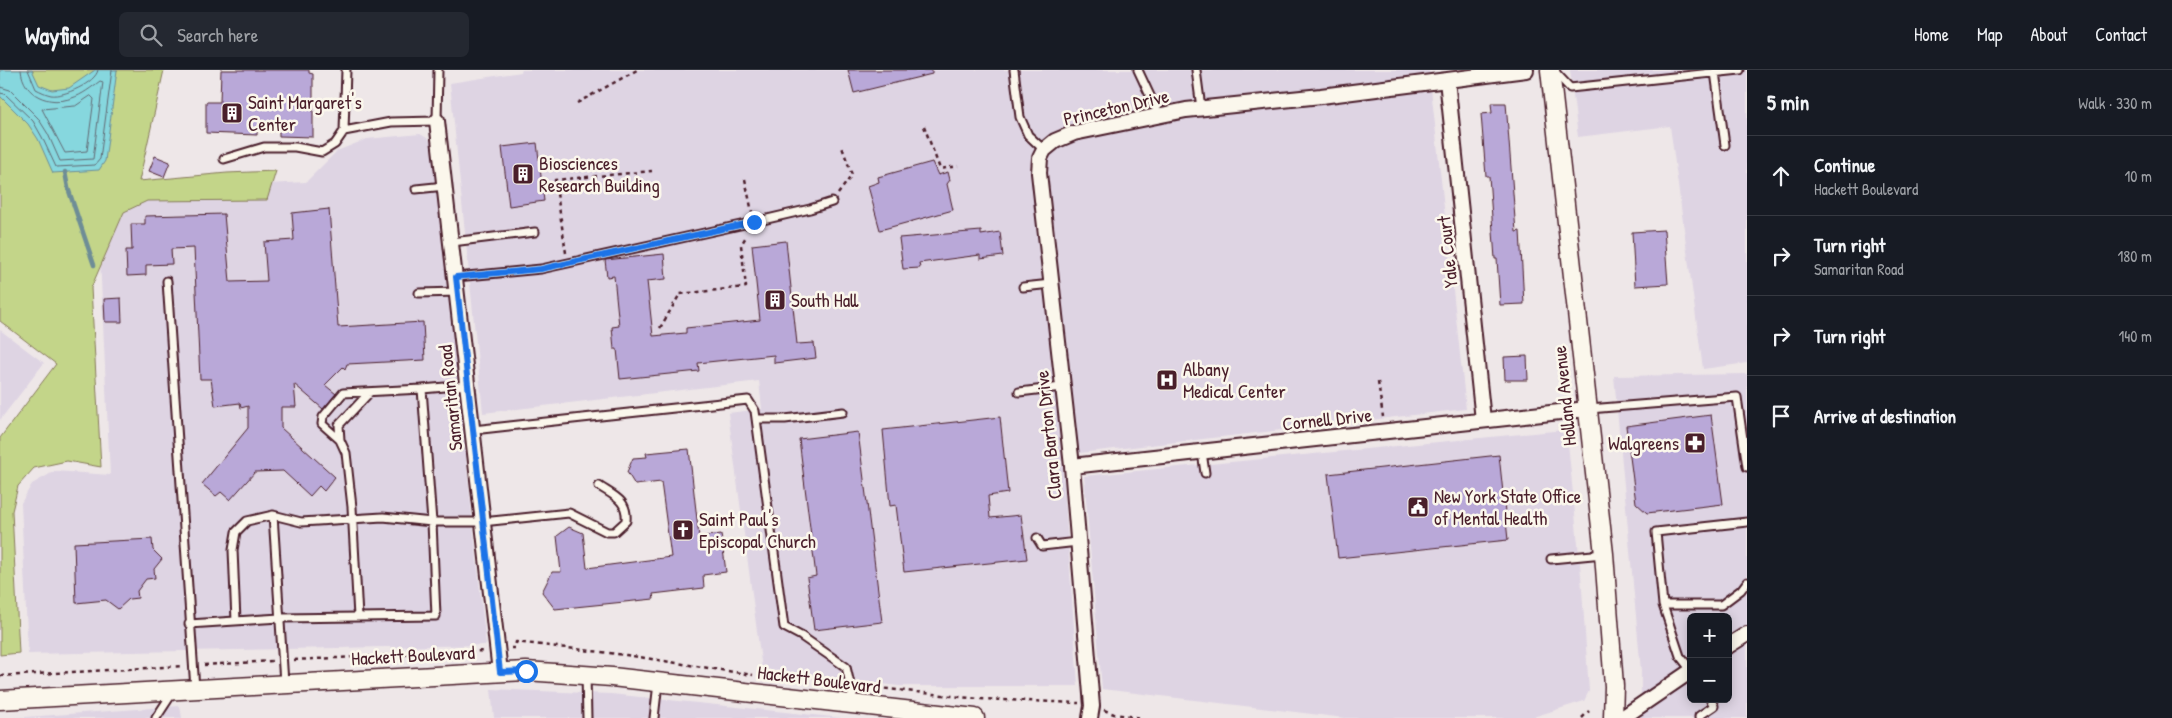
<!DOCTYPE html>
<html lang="en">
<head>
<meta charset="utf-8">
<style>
	body { margin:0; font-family:"Patrick Hand",sans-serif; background:#242831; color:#f1f3f6 }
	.controls { position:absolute; right:15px; bottom:15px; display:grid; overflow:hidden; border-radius:8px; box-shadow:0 2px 12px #0003 }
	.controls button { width:45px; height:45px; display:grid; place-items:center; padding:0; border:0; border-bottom:1px solid #363941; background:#171b24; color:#f1f3f6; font:25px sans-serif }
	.stop { position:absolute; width:15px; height:15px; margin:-11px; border:4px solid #1a73e8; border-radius:50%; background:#fff }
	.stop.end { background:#1a73e8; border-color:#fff; box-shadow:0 1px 5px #0008 }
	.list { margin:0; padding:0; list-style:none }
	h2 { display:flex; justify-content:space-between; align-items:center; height:65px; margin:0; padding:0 20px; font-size:21px }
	h2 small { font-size:16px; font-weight:400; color:#9ea1a6 }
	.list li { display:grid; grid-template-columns:32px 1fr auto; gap:15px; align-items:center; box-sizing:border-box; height:80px; padding:0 20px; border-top:1px solid #363941 }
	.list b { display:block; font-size:19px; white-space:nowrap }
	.list p { margin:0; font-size:16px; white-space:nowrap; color:#9ea1a6 }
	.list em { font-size:16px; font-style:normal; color:#9ea1a6 }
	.icon { flex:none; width:28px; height:28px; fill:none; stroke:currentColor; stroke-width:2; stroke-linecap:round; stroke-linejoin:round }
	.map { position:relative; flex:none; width:1747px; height:648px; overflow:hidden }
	header { display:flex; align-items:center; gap:30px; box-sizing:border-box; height:70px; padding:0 25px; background:#171b24; border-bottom:1px solid #363941 }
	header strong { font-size:24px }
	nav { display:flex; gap:28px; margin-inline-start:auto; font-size:18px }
	.search { width:350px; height:45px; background:#242831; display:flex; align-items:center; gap:12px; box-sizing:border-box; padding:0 18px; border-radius:8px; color:#9ea1a6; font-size:19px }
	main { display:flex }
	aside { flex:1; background:#171b24 }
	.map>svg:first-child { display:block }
	.built { fill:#ded4e3; fill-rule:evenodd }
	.green { fill:#c3d589; stroke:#867a5a }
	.water { fill:#86d7de; stroke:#6e8d96 }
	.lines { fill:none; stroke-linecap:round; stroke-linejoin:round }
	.shore { stroke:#626973; stroke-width:1 }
	.stream { stroke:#6e8d96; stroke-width:4.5 }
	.building { fill:#b9a8d8; stroke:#4a1f2b }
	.service-casing { stroke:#4a1f2b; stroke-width:11 }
	.minor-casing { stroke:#4a1f2b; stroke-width:18 }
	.tertiary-casing { stroke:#4a1f2b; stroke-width:21 }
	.path { stroke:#4a1f2b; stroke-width:2.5; stroke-dasharray:4 4; stroke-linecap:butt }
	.service { stroke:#fbf7ec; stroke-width:7 }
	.minor { stroke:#fbf7ec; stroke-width:14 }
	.tertiary { stroke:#fbf7ec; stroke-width:18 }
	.route { stroke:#1a73e8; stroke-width:6 }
	.labels { text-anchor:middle; stroke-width:5; stroke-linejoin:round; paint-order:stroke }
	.poi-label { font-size:19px; fill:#4a1f2b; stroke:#fbf7ec; text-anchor:start }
	.street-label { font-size:19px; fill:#4a1f2b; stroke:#fbf7ec }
</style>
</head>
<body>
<header>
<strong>Wayfind</strong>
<div class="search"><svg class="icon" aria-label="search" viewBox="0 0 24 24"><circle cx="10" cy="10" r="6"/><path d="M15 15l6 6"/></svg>Search here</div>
<nav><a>Home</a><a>Map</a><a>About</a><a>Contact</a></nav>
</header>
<main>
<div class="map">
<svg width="1747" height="648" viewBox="0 0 1747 648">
	<rect width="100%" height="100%" fill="#eee7e8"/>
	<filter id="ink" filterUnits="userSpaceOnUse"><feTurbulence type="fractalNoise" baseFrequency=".02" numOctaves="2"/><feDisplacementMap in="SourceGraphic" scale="10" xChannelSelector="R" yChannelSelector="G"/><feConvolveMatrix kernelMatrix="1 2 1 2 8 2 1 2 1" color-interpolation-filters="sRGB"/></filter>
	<g filter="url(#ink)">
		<path class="built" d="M522,0H1429L1466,339L1062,385L1078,616H899L762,599L728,343L762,339L759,311L483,343L450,13L521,2Z
			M1570,0H1747V293L1703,299L1670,56L1578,67Z
			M420,64L432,71L486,575L28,584L21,433L32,414L55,401L110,405L97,123L306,112L337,81L367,69Z
			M0,260L44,293L0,350Z
			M1747,304V648H1641V601L1614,306ZM1691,547H1728V629H1691Z
			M1564,360L1568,373L1581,505L1589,621L1584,631L1530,648H1345L1102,619L1084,406Z
			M491,619L611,624L842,648H494Z
			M180,636L182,648H12Z"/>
		<path class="green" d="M0,0H164L139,111L227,103L276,101L267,130L147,131L124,142L91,218L101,397L67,391L34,398L18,416L12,441L19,583L0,585V368L56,294L0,251Z"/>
		<path class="water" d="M0,0H32L39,15L52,20L69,18L95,0H117L105,91L99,100L53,103L38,69L28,54L0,26Z"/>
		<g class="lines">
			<path class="shore" d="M28,0L36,19C40,21 46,24 51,25C63,27 96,13 98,0
				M0,17L10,20L38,48L48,64L60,91L93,89L103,12L100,11C92,17 82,25 72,28C50,36 23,26 21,0
				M0,23L5,24L33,51L42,67L56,97L95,95L100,89L112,0
				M91,26L94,29L87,81L65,83L42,39L75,36Z"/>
			<path class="stream" d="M65,102L68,118L94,195"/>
		</g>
		<path class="building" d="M221,0H309V3L313,4V67L279,66V54L257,60V65L206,63V32H220Z
			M848,0H932V4L854,23Z
			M1491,33H1506L1516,162L1520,161L1524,234L1500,235L1497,189H1495L1489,106H1486L1481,44L1492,43Z
			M537,73L544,131L509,136L502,77Z
			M155,86L170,92L164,107L149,101Z
			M932,92L938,105L948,102L950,110L947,114L953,140L880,160L868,116L879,112L878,107Z
			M329,139L338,257L423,252L425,290L347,294L345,299L343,297L325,315L336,324L323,339L294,314L296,337H281V358L335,407L324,421L319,416L310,426L283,401L255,402L230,430L221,422L216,426L202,414L248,358V336L241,338L240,333L215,336L211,309H200L194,178L171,179L172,194L146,195V205L127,206L126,180H132L131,154H145V146L224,144L230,212L267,211L264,172L294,170L292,143Z
			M1664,160L1668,214L1635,216L1632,162Z
			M981,161V165L1000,162L1003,186L980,189V185L919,193L920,198L903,199L899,168Z
			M786,171L797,274L814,273L816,288L774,293V285L698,293L699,301L620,309L617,279H614L612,257L619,256L614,206L607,207L605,190L664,184L666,209L647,211L653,266L686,263V258L760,250L752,175Z
			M121,228L122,252H105L104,229Z
			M1527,286L1528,310H1505L1504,287Z
			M1711,345L1723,434L1647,443L1636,433L1626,356Z
			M1000,347L1008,423L988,426L990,448L1021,445L1027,489L904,502L896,435L890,436L883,360Z
			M858,362L882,552L814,560L807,508L816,506L799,369Z
			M689,379L699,467L721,464L726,502L703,505L704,518L653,524L654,529L555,539L542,522L552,502H561L557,466L569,457L583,463L587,498L671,487L661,412L635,415L627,402L633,388L647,387L646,383Z
			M1499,385L1508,470L1338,488L1328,404Z
			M152,469L153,480L162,489L154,499L155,508L146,509L137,521L138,528L129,529L118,539L106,530L76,533L74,473Z"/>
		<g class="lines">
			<g class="service-casing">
				<path id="service" d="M346,0L344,61L391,52L437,51L438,0
					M1014,0L1020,47L1028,65L1044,80
					M1138,0L1159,45
					M1196,0L1201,38
					M1555,2L1570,18L1740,0
					M1715,2L1725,75
					M224,89L264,77H295L322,82L335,74L344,61
					M416,119L445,116
					M452,172L535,162
					M456,207L541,199L754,152L810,139L832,132
					M167,211L195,619
					M1023,217L1051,214
					M419,223L458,222
					M1019,322L1062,317
					M1589,339L1737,327L1747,397
					M756,349H785L843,342
					M473,360L748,330L755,341L784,557L801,566L846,597L855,635
					M340,370L339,355L370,322
					M1202,382L1205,403
					M273,445L284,613
					M1747,452L1656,462L1663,535H1721L1741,520L1747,512
					M1037,468L1042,476L1078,472
					M1551,489L1603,484
					M1663,535L1680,586L1691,600
					M358,547L352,437L346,383L340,370L322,354L323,347L343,323L422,319
					M236,551L233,480L236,462L247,451L273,445L301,452L383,447L432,452H482L569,443L607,462H614L626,451C628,430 614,426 599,416
					M189,554L280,548L436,546L432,452L422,319L468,315
					M586,605L587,648
					M156,648L173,622
					M654,648L658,613
					M1699,648V646L1714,636L1710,629"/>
			</g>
			<g class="minor-casing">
				<path id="minor" d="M1447,10L1483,350
					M437,51L500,602
					M1072,396L1587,339
					M1728,576L1747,564
					M1090,648L1092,636L1072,396L1039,103L1040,88L1044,80L1055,71L1074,63L1186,40L1321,26L1526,0
					M1622,648L1691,601"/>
			</g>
			<g class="tertiary-casing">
				<path id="tertiary" d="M1550,0L1604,484L1614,616L1613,648
					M0,630L526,601L612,607L975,648"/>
			</g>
			<path class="path" d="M577,33L637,0
				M924,56L940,99L958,96
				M745,109L752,142
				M838,124L852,105L842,77
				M566,183L555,110L652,101
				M660,258L680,224L746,217L741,175L747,165
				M1378,312L1383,347
				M511,578H515L516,572L626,585L753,605
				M294,590L485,581
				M204,595L273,591
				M0,606L183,596
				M821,613L840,614
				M861,616L979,629L1079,633
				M1104,640L1114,644L1143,648
				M1582,648L1589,641"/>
			<use href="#service" class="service"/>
			<use href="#minor" class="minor"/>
			<use href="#tertiary" class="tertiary"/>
		</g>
	</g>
	<g class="lines" filter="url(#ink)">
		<path class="route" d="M526,601L500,602L456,207L541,199L754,152"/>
	</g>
	<defs>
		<g id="building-square" transform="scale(1.125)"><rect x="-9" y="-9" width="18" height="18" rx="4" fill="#4a1f2b" stroke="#fbf7ec"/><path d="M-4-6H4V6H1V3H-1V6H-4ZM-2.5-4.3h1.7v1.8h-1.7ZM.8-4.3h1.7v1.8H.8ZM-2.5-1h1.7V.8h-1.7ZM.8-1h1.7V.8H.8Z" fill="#fff"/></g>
		<g id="hospital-square" transform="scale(1.125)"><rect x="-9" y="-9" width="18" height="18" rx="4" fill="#4a1f2b" stroke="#fbf7ec"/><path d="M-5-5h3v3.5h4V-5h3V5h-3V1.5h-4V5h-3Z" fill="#fff"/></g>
		<g id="pharmacy-square" transform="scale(1.125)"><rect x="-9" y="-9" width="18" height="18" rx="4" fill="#4a1f2b" stroke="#fbf7ec"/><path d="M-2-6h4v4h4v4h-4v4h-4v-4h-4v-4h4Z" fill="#fff"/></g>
		<g id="civic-square" transform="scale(1.125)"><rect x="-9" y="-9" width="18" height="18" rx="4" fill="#4a1f2b" stroke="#fbf7ec"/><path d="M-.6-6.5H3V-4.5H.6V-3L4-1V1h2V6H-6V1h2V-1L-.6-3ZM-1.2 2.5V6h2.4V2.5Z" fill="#fff"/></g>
		<g id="church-square" transform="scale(1.125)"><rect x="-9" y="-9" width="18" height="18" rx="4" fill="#4a1f2b" stroke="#fbf7ec"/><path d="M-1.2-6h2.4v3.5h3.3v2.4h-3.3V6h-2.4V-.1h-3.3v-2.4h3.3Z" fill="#fff"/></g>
	</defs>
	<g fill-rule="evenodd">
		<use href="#building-square" x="232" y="43"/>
		<use href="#building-square" x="523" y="104"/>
		<use href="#building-square" x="775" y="230"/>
		<use href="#hospital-square" x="1167" y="310"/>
		<use href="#pharmacy-square" x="1695" y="373"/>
		<use href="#civic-square" x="1418" y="437"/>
		<use href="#church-square" x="683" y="460"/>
	</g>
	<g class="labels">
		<g class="poi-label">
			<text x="248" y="39">Saint Margaret's<tspan x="248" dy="22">Center</tspan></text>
			<text x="539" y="100">Biosciences<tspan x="539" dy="22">Research Building</tspan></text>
			<text x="791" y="237">South Hall</text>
			<text x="1183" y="306">Albany<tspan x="1183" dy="22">Medical Center</tspan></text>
			<text x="1679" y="380" text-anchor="end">Walgreens</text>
			<text x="1434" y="433">New York State Office<tspan x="1434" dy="22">of Mental Health</tspan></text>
			<text x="699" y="456">Saint Paul's<tspan x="699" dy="22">Episcopal Church</tspan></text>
		</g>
		<g class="street-label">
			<text transform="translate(1116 37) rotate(-13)" y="7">Princeton Drive</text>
			<text transform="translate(1447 182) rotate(-96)" y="7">Yale Court</text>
			<text transform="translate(1564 326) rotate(-96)" y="7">Holland Avenue</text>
			<text transform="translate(450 328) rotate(-96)" y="7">Samaritan Road</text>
			<text transform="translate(1327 349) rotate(-6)" y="7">Cornell Drive</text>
			<text transform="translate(1048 365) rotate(-96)" y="7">Clara Barton Drive</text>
			<text transform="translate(413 585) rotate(-3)" y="7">Hackett Boulevard</text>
			<text transform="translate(819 609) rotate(7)" y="7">Hackett Boulevard</text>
		</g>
	</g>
</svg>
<div class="controls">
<button>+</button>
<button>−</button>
</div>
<div class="stop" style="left:526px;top:601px"></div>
<div class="stop end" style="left:754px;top:152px"></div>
</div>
<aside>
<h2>5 min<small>Walk · 330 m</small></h2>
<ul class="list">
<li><svg class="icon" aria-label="ahead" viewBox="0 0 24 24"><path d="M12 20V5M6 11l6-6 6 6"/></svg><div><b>Continue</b><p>Hackett Boulevard</p></div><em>10 m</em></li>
<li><svg class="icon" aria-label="right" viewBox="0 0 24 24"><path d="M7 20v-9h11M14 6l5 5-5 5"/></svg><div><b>Turn right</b><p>Samaritan Road</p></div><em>180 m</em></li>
<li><svg class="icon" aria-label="right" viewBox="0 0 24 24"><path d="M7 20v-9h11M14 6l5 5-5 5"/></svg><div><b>Turn right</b></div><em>140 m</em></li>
<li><svg class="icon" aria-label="arrive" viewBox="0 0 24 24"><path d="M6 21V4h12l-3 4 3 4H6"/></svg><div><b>Arrive at destination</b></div></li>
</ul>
</aside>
</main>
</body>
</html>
